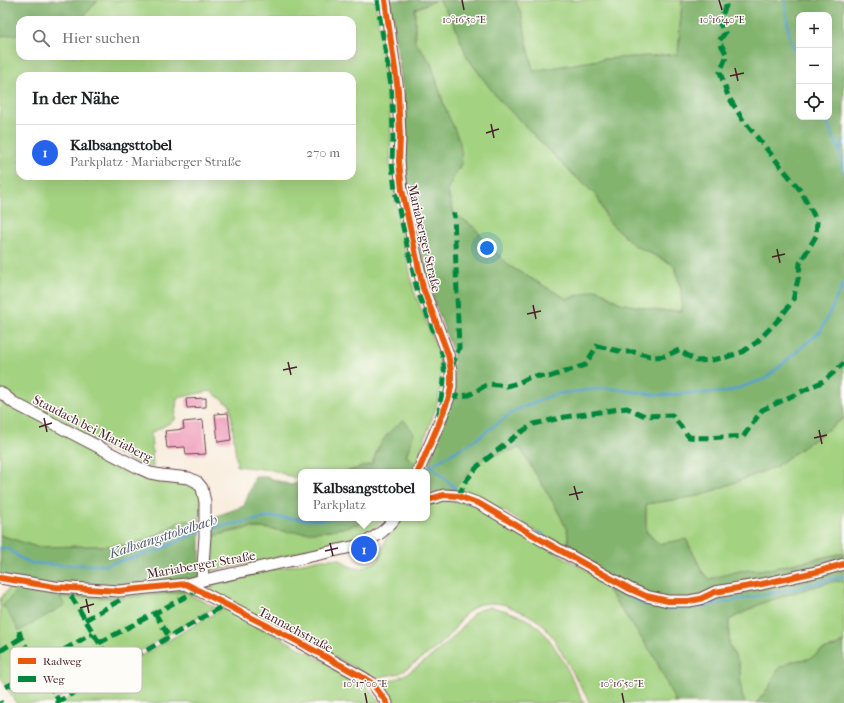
<!DOCTYPE html>
<html lang="de">
<head>
<meta charset="utf-8">
<style>
	body { margin:0; font-family:"IM FELL French Canon",serif; background:#f6f6f6; color:#202124 }
	.controls { position:absolute; right:12px; top:12px; display:grid; overflow:hidden; border-radius:8px; box-shadow:0 4px 16px #0002 }
	.controls button { width:36px; height:36px; display:grid; place-items:center; padding:0; border:0; border-bottom:1px solid #e0e0e0; background:#fff; color:#202124; font:20px sans-serif }
	.you { position:absolute; left:487px; top:248px; width:14px; height:14px; margin:-10px; border:3px solid #fff; border-radius:50%; background:#1a73e8; box-shadow:0 0 0 6px #1a73e833 }
	.badge { display:grid; place-items:center; width:26px; height:26px; border-radius:50%; background:#2563eb; color:#fff; font-size:13px; font-weight:700 }
	.pin { position:absolute; translate:-50% -50%; border:2px solid #fff; box-shadow:0 1px 4px #0006 }
	.popup { position:absolute; left:298px; top:469px; width:132px; height:52px; box-sizing:border-box; display:grid; place-content:center; border-radius:8px; background:#fff; filter:drop-shadow(0 1px 3px #0005); font-size:13px; white-space:nowrap; color:#757577 }
	.popup b { font-size:15px; color:#202124 }
	.popup::after { content:''; position:absolute; left:50%; top:100%; margin-left:-8px; border:8px solid transparent; border-top-color:#fff }
	.list { margin:0; padding:0; list-style:none }
	h2 { display:flex; justify-content:space-between; align-items:center; height:52px; margin:0; padding:0 16px; font-size:17px }
	h2 small { font-size:13px; font-weight:400; color:#757577 }
	.list li { display:grid; grid-template-columns:26px 1fr auto; gap:12px; align-items:center; box-sizing:border-box; height:56px; padding:0 16px; border-top:1px solid #e0e0e0 }
	.list b { display:block; font-size:15px; white-space:nowrap }
	.list p { margin:0; font-size:13px; white-space:nowrap; color:#757577 }
	.list em { font-size:13px; font-style:normal; color:#757577 }
	.icon { flex:none; width:22px; height:22px; fill:none; stroke:currentColor; stroke-width:2; stroke-linecap:round; stroke-linejoin:round }
	.map { position:relative; flex:none; width:844px; height:703px; overflow:hidden }
	.search { position:absolute; background:#fff; box-shadow:0 4px 16px #0002; left:16px; top:16px; width:340px; height:44px; display:flex; align-items:center; gap:10px; box-sizing:border-box; padding:0 14px; border-radius:12px; color:#757577; font-size:15px }
	.panel { position:absolute; background:#fff; box-shadow:0 4px 16px #0002; left:16px; top:72px; width:340px; height:108px; border-radius:12px }
	.map>svg:first-child { display:block }
	.green { fill:#a3d280; stroke:#767856; fill-rule:evenodd }
	.forest { fill:#82b46e; stroke:#666a4c; fill-rule:evenodd }
	.lines { fill:none; stroke-linecap:round; stroke-linejoin:round }
	.stream { stroke:#57a2cf; stroke-width:2.5 }
	.building { fill:#f0a0bd }
	.minor-casing { stroke:#643e46; stroke-width:13 }
	.minor { stroke:#fff; stroke-width:11 }
	.quiet { stroke:#00873e; stroke-width:5; stroke-dasharray:10 5; stroke-linecap:butt }
	.cycleway-casing { stroke:#fdfcf7; stroke-width:8 }
	.cycleway { stroke:#e8590c; stroke-width:6 }
	.ticks { fill:none; stroke:#4a1f2b; stroke-width:1.5 }
	.labels { text-anchor:middle; stroke-width:3; stroke-linejoin:round; paint-order:stroke }
	.street-label { font-size:13px; fill:#4a1f2b; stroke:#fdfcf7 }
	.water-label { font-size:14px; font-style:italic; fill:#505a75; stroke:#fdfcf7 }
	.key { fill:#fdfcf7; stroke:#c7baba; stroke-width:1 }
	.key-label { font-size:11px; fill:#4a1f2b }
	.ticks-label { font-size:10px; text-anchor:middle; fill:#4a1f2b; stroke:#fdfcf7; stroke-width:3; stroke-linejoin:round; paint-order:stroke }
</style>
</head>
<body>
<div class="map">
<svg width="844" height="703" viewBox="0 0 844 703">
	<rect width="100%" height="100%" fill="#fdfcf7"/>
	<filter id="ink" filterUnits="userSpaceOnUse"><feTurbulence type="fractalNoise" baseFrequency=".025" numOctaves="2"/><feDisplacementMap in="SourceGraphic" scale="8" xChannelSelector="R" yChannelSelector="G"/><feConvolveMatrix kernelMatrix="1 2 1 2 8 2 1 2 1" color-interpolation-filters="sRGB"/></filter>
	<filter id="wash" filterUnits="userSpaceOnUse"><feTurbulence type="fractalNoise" baseFrequency=".012" numOctaves="4" result="noise"/><feDisplacementMap in="SourceGraphic" scale="16" xChannelSelector="R" yChannelSelector="G"/><feGaussianBlur stdDeviation="0.9" result="paint"/><feColorMatrix in="noise" values="0 0 0 0 0 0 0 0 0 0 0 0 0 0 0 0 0 1.4 0 .05"/><feComposite in="paint" operator="in"/></filter>
	<g filter="url(#wash)">
		<rect width="100%" height="100%" fill="#f8ecdc"/>
		<path class="green" d="M98,0H375L389,91L391,138L390,162L398,217L414,291L440,356L441,387L436,407L416,463L406,456L414,433L378,447L372,464L345,472H301V480L272,470L237,466L230,405L210,391L177,398L175,420L151,433L153,467L139,465L15,400L0,388V35L20,34V56H352V20H73L85,15ZM20,76H352V176H86L88,182L72,177L71,176H20Z
			M436,0H439L453,21L467,57L496,96L566,168L597,196L608,221L634,245L674,265L681,289L683,311H659L620,303L597,289L567,299L511,267L490,247L474,227L454,213L447,190L462,162L431,63L415,41V9Z
			M515,0H682L678,54L604,59L533,71L521,13Z
			M0,397L137,471L193,485C204,496 201,507 200,520L181,521L150,539L133,545L37,547L0,535Z
			M844,418V552L842,553L769,569L739,571L710,579L703,573L686,539L659,544L646,531V504L699,496L775,467Z
			M520,448L554,504L567,529L569,544L545,537L504,511L487,502L452,490L485,457Z
			M444,498L479,506L599,578L654,656L676,703H590L553,637L540,622L527,614L503,604L490,603L477,605L463,616L455,628L440,645L425,656L400,673L374,678L204,587L206,584L322,559H340L347,565L355,568H362L378,561L388,533L401,518H427V503Z
			M377,518H385L370,532L352,541L212,571L209,569L210,557L209,537L250,528L328,531L359,524Z
			M835,581L844,582V642L834,647L823,650L809,659L792,661L779,668L768,689L756,703H745L742,696L739,663L729,645V620L762,603L806,589Z
			M11,586L16,590L121,598L184,592L215,607L51,703H16L0,676V599Z
			M490,607C506,610 525,616 538,627C558,645 572,680 584,703H392L381,687C389,680 398,679 406,674C434,656 453,640 473,614L479,610Z
			M224,608L362,681L381,703H60Z"/>
		<path class="forest" d="M0,0H98L85,15L73,20H20V34L2,36L0,35Z
			M389,0H436L415,9V41L431,63L443,103L460,142L462,162L447,190L454,213L474,227L490,247L511,267L567,299L597,289L620,303L659,311H682L681,289L674,265L634,245L608,221L597,196L566,168L496,96L467,57L453,21L439,0H515L521,13L533,71L604,59L678,54L682,0H844V418L775,467L699,496L646,504V532L659,544L686,539L703,573L710,579L739,571L769,569L842,554L844,552V582L835,581L806,589L762,603L729,620V645L739,663L742,696L745,703H676L654,656L587,560L569,544L567,529L554,504L520,448L485,457L452,490L427,494L426,472L455,390L453,353L429,287L411,214L405,160L406,137L403,89ZM799,15H829V117H799Z
			M404,420L414,433L406,456L416,463L412,472H345L372,464C379,444 386,432 404,420Z
			M255,477H266L291,485L301,482V518H377C351,527 323,534 295,532C280,532 266,527 252,528C238,528 223,535 209,537L208,517H214L244,506Z
			M200,520V578L184,592L121,598L60,597L65,605L19,631L6,609L2,606L9,600L16,590L0,579V535L37,547L133,545L150,539L181,521Z
			M844,642V703H756L768,689L779,668L792,661L809,659L823,650L834,647Z"/>
		<g class="lines">
			<path class="stream" d="M785,0L789,36L799,60
				M825,117L840,152
				M844,139L840,152L844,172
				M431,466L456,489
				M423,470L474,441L514,411L556,394L607,388L657,395L727,392L765,379L821,331L844,282
				M207,529L271,517L318,520L335,518
				M538,532L544,535
				M0,548L9,549L20,558L31,563L55,565H106L159,550L202,530
				M622,591L643,604L670,609L701,607L798,588L844,576"/>
		</g>
		<g id="blocks">
			<path class="building" d="M206,398V407L187,408L186,399Z
				M228,413L231,440L218,442L215,414Z
				M203,420L206,454L186,455L185,447L167,448L165,431L184,429L183,422Z"/>
		</g>
	</g>
	<g filter="url(#ink)">
		<use href="#blocks" fill-opacity="0" stroke="#643e46" stroke-width="1"/>
		<g class="lines">
			<g class="minor-casing">
				<path id="minor" d="M385,0L398,90L400,137L399,161L402,190L423,288L448,354L451,371V387L449,397L440,421L418,472
					M0,392L14,403L139,468L150,473L161,475L189,478L197,482L202,488L205,502V536L202,580
					M427,500L444,495L458,496L480,504L545,542L630,589L646,596L668,601H689L700,599L715,592L762,584L820,571L844,564
					M0,578L55,587L119,591L186,584L356,546C372,540 385,532 395,518
					M186,584L295,640L364,678L373,684L387,703"/>
			</g>
			<use href="#minor" class="minor"/>
			<path class="quiet" d="M377,0L392,91L393,138L392,162L395,191L417,290L436,337
				M452,367L459,348L454,213
				M449,397L469,395L488,384L507,386L518,383L528,378L536,376L549,377L585,365L597,346L623,352H634L654,357L665,356L679,350L696,361L712,360L727,357L742,352L757,342L781,317L793,300L799,275L800,263L816,236L817,221L801,191L743,120L728,96L720,72L727,55L719,41L725,33L719,22L726,6L724,0
				M440,417C438,406 441,400 443,389C445,377 445,362 441,350
				M458,496L461,491L465,482L478,466L518,434L534,424L565,417L627,408L645,416L672,415L689,437C707,439 725,436 743,437L762,410L824,381L844,363
				M71,596L115,669
				M155,613L169,637
				M85,620L124,598
				M19,631L21,638L59,701
				M99,643L198,590
				M0,651L21,638
				M38,665L93,633
				M6,687L40,669
				M0,701L1,703
				M56,703L226,604"/>
			<g class="cycleway-casing">
				<path id="cycleway" d="M385,0L398,90L400,137L399,161L402,190L423,288L448,354L451,371V387L449,397L440,421L418,472
					M427,500L444,495L458,496L480,504L545,542L630,589L646,596L668,601H689L700,599L715,592L762,584L820,571L844,564
					M0,578L55,587L119,591L186,584L295,640L364,678L373,684L387,703"/>
			</g>
			<use href="#cycleway" class="cycleway"/>
		</g>
	</g>
	<path class="ticks" d="M462,0L464,10M719,0L722,10M735,68L738,81M730,76L744,73M491,124L494,138M486,133L499,129M777,249L780,263M772,257L785,254M533,305L536,319M527,314L541,311M288,362L291,375M283,370L297,367M44,418L47,432M39,427L52,423M819,430L822,444M814,438L827,435M574,486L578,500M569,495L583,492M330,543L333,556M325,551L338,548M86,599L89,613M80,608L94,604M365,693L367,703M622,693L624,703"/>
	<g class="labels">
		<g class="street-label">
			<text transform="translate(425 238) rotate(77)" y="5">Mariaberger Straße</text>
			<text transform="translate(93 428) rotate(27)" y="5">Staudach bei Mariaberg</text>
			<text transform="translate(201 564) rotate(-10)" y="5">Mariaberger Straße</text>
			<text transform="translate(296 629) rotate(28)" y="5">Tannachstraße</text>
		</g>
		<g class="water-label">
			<text transform="translate(163 536) rotate(-18)" y="5">Kalbsangsttobelbach</text>
		</g>
	</g>
	<rect x="10" y="647" width="132" height="46" rx="6" class="key"/>
	<rect x="18" y="658" width="18" height="6" fill="#e8590c"/>
	<rect x="18" y="676" width="18" height="6" fill="#00873e"/>
	<g class="key-label">
		<text x="43" y="665">Radweg</text>
		<text x="43" y="683">Weg</text>
	</g>
	<g class="ticks-label">
		<text x="464" y="23">10°16'50"E</text>
		<text x="722" y="23">10°16'40"E</text>
		<text x="365" y="687">10°17'00"E</text>
		<text x="622" y="687">10°16'50"E</text>
	</g>
</svg>
<div class="controls">
<button>+</button>
<button>−</button>
<button><svg class="icon" aria-label="locate" viewBox="0 0 24 24"><circle cx="12" cy="12" r="6"/><path d="M12 2v4M12 18v4M2 12h4M18 12h4"/></svg></button>
</div>
<div class="you"></div>
<div class="pin badge" style="left:364px;top:549px">1</div>
<div class="popup"><b>Kalbsangsttobel</b>Parkplatz</div>
<div class="search"><svg class="icon" aria-label="search" viewBox="0 0 24 24"><circle cx="10" cy="10" r="6"/><path d="M15 15l6 6"/></svg>Hier suchen</div>
<section class="panel">
<h2>In der Nähe<small></small></h2>
<ul class="list">
<li><span class="badge">1</span><div><b>Kalbsangsttobel</b><p>Parkplatz · Mariaberger Straße</p></div><em>270 m</em></li>
</ul>
</section>
</div>
</body>
</html>
